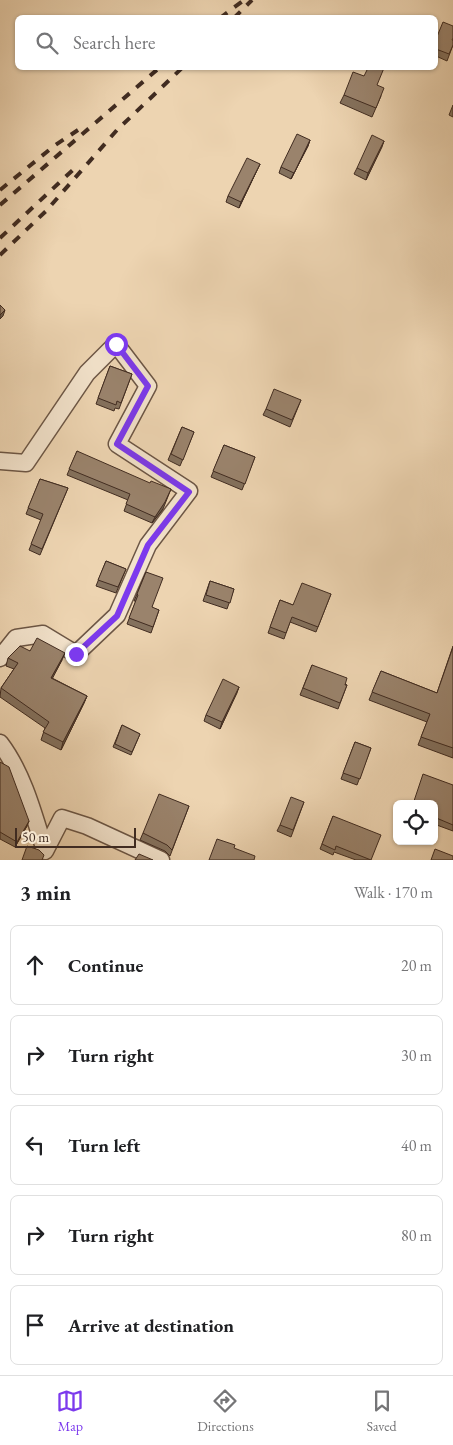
<!DOCTYPE html>
<html lang="en">
<head>
<meta charset="utf-8">
<style>
	body { margin:0; font-family:"EB Garamond",serif; background:#f6f6f6; color:#202124 }
	.controls { position:absolute; right:15px; bottom:15px; display:grid; overflow:hidden; border-radius:8px; box-shadow:0 1px 4px #0004 }
	.controls button { width:45px; height:45px; display:grid; place-items:center; padding:0; border:0; border-bottom:1px solid #e0e0e0; background:#fff; color:#202124; font:25px sans-serif }
	.scale { position:absolute; left:15px; bottom:12px; width:121px; box-sizing:border-box; padding-left:5px; border:2px solid #412c21; border-top:0; font-size:14px; line-height:18px; white-space:nowrap; color:#412c21; -webkit-text-stroke:4px #f3e3cc; paint-order:stroke }
	.stop { position:absolute; width:15px; height:15px; margin:-11px; border:4px solid #7c3aed; border-radius:50%; background:#fff }
	.stop.end { background:#7c3aed; border-color:#fff; box-shadow:0 1px 5px #0008 }
	.list { margin:0; padding:0; list-style:none }
	h2 { display:flex; justify-content:space-between; align-items:center; height:65px; margin:0; padding:0 20px; font-size:21px }
	h2 small { font-size:16px; font-weight:400; color:#757577 }
	.list li { display:grid; grid-template-columns:32px 1fr auto; gap:15px; align-items:center; box-sizing:border-box; height:80px; margin:0 10px 10px; padding:0 10px; border:1px solid #e0e0e0; border-radius:8px }
	.list b { display:block; font-size:19px; white-space:nowrap }
	.list em { font-size:16px; font-style:normal; color:#757577 }
	.icon { flex:none; width:28px; height:28px; fill:none; stroke:currentColor; stroke-width:2; stroke-linecap:round; stroke-linejoin:round }
	.map { position:relative; flex:none; width:453px; height:860px; overflow:hidden }
	.search { position:absolute; background:#fff; box-shadow:0 1px 4px #0004; left:15px; right:15px; top:15px; height:55px; display:flex; align-items:center; gap:12px; box-sizing:border-box; padding:0 18px; border-radius:8px; color:#757577; font-size:19px }
	.sheet { height:515px; background:#fff }
	nav { display:flex; justify-content:space-around; align-items:center; box-sizing:border-box; height:70px; border-top:1px solid #e0e0e0; background:#fff; font-size:14px; color:#757577 }
	nav a { display:grid; justify-items:center; gap:2px }
	nav .on { color:#7c3aed }
	.map>svg:first-child { display:block }
	.lines { fill:none; stroke-linecap:round; stroke-linejoin:round }
	.minor-casing { stroke:#6c5645; stroke-width:19 }
	.minor { stroke:#f3e3cc; stroke-width:16 }
	.rail { stroke:#412c21; stroke-width:4; stroke-dasharray:9 9; stroke-linecap:butt }
	.wall { fill:#84715d; stroke:#412c21 }
	.shaded-wall { fill:#6c5c4c; stroke:#412c21 }
	.building { fill:#9a836c; stroke:#412c21 }
	.route { stroke:#7c3aed; stroke-width:6 }
</style>
</head>
<body>
<div class="map">
<svg width="453" height="860" viewBox="0 0 453 860">
	<rect width="100%" height="100%" fill="#edd4b1"/>
	<filter id="stains"><feTurbulence type="fractalNoise" baseFrequency=".004" numOctaves="4"/><feColorMatrix values="0 0 0 0 .2 0 0 0 0 .09 0 0 0 0 .02 0 0 0 .5 -.17"/></filter>
	<radialGradient id="worn" r=".72"><stop offset=".6" stop-color="#630" stop-opacity="0"/><stop offset="1" stop-color="#630" stop-opacity=".3"/></radialGradient>
	<g class="lines">
		<g class="minor-casing">
			<path id="minor" d="M0,461L26,463L87,373L116,344L148,386L117,444L189,491L148,545L117,615L76,654L43,634L16,638L0,658
				M0,743C23,773 34,815 45,851L62,818L87,826L161,860"/>
		</g>
		<use href="#minor" class="minor"/>
		<path class="rail" d="M220,18L244,0
			M234,18L252,0
			M0,190L54,146L78,130
			M0,205L159,68
			M0,238L76,167
			M0,255L46,211L117,130L182,68"/>
	</g>
	<path class="wall" d="M436,39L452,40L453,45L447,61L436,56Z
		M377,85L381,96L372,117L340,103L344,95Z
		M453,105V117L449,115Z
		M310,140L308,146L291,179L279,173L281,167Z
		M384,141L366,180L354,174L357,168Z
		M260,164L239,208L226,202L228,196Z
		M110,366L132,374L119,409L115,408L114,411L96,404Z
		M301,400L290,427L263,415L266,409Z
		M182,427L194,432L180,466L168,460Z
		M224,445L255,457L242,490L211,477Z
		M77,451L163,509L152,523L124,511L128,500L67,475Z
		M40,479L68,488L40,555L29,550L41,520L26,514Z
		M106,561L126,569L116,593L96,586Z
		M146,572L152,608L159,610L151,633L127,624L136,601H134L137,594Z
		M210,581L234,589L227,609L203,601Z
		M331,594L316,632L290,622L284,639L268,633L280,600L293,605Z
		M453,646V758L418,745L427,722L369,700L381,671L437,693Z
		M30,651L62,660L52,678L87,696L84,703L61,750L41,740L45,728L0,697L1,688L14,669L6,666L8,658Z
		M312,665L347,685L338,709L300,695Z
		M239,687L220,729L204,721L206,715Z
		M122,725L140,734L131,755L113,747Z
		M355,742L371,748L357,785L341,779Z
		M0,762L27,826L15,847L0,839Z
		M453,785V831L434,824V804Z
		M304,802L291,837L277,831L280,825Z
		M189,806L170,856L165,851L140,840L143,833Z
		M333,816L371,860H356L334,852L333,855L320,849Z
		M413,841H420L419,844Z"/>
	<path class="shaded-wall" d="M310,140L308,146L291,179L294,173Z
		M384,141L382,147L366,180L368,173Z
		M260,164L257,170L239,208L241,202Z
		M5,310L3,316L0,319V315Z
		M171,489L163,509L152,523L155,517Z
		M65,653L62,660L49,685L51,678Z
		M239,687L237,693L220,729L222,722Z
		M87,696L84,703L61,750L63,742Z
		M29,821L27,826L15,847L17,842Z"/>
	<path class="building" d="M443,22L453,26V38L452,40H453V45L449,54L436,49V39Z
		M368,68H384L377,85L384,88L376,108L344,95L353,72L364,76Z
		M297,134L310,140L294,173L281,167Z
		M372,135L384,141L368,173L357,168Z
		M247,158L260,164L241,202L228,196Z
		M0,305L5,310L0,315Z
		M110,366L132,374L121,403L117,401L116,405L98,398Z
		M274,389L301,400L292,420L266,409Z
		M182,427L194,432L183,460L171,454Z
		M224,445L255,457L245,484L213,471Z
		M77,451L150,483L151,481L171,489L165,502L155,517L126,504L130,494L69,469Z
		M40,479L68,488L42,549L31,544L43,514L28,508Z
		M106,561L126,569L118,587L98,580Z
		M146,572L163,578L152,607L159,610L153,627L129,618L138,595L137,594Z
		M210,581L234,589L230,603L206,595Z
		M302,583L331,594L318,627L292,617L286,633L270,627L280,600L293,605Z
		M37,638L65,653L51,678L87,696L63,742L43,732L49,722L1,688L18,663L8,658L20,646L30,651Z
		M453,647V748L421,737L430,714L372,692L381,671L437,693Z
		M312,665L347,678L345,685H347L340,703L303,688Z
		M223,679L239,687L222,722L206,715Z
		M122,725L140,734L132,752L115,744Z
		M355,742L371,748L360,779L343,773Z
		M0,762L9,767L29,821L17,842L0,832Z
		M423,774L453,785V825L434,817V804H413Z
		M159,794L189,806L172,850L167,845L143,833Z
		M291,797L304,802L293,830L280,825Z
		M333,816L381,835L371,860L336,846L335,850L322,844Z
		M217,839L235,845L234,848L255,856L254,860H209Z
		M27,846L39,850L44,855L42,860H22Z
		M435,849L453,856V860H431Z
		M139,854L153,860H135Z"/>
	<g class="lines">
		<path class="route" d="M76,654L117,616L148,545L189,492L117,444L148,386L116,344"/>
	</g>
	<rect width="100%" height="100%" filter="url(#stains)"/>
	<rect width="100%" height="100%" fill="url(#worn)"/>
</svg>
<div class="controls">
<button><svg class="icon" aria-label="locate" viewBox="0 0 24 24"><circle cx="12" cy="12" r="6"/><path d="M12 2v4M12 18v4M2 12h4M18 12h4"/></svg></button>
</div>
<div class="scale">50 m</div>
<div class="stop" style="left:116px;top:344px"></div>
<div class="stop end" style="left:76px;top:654px"></div>
<div class="search"><svg class="icon" aria-label="search" viewBox="0 0 24 24"><circle cx="10" cy="10" r="6"/><path d="M15 15l6 6"/></svg>Search here</div>
</div>
<section class="sheet">
<h2>3 min<small>Walk · 170 m</small></h2>
<ul class="list">
<li><svg class="icon" aria-label="ahead" viewBox="0 0 24 24"><path d="M12 20V5M6 11l6-6 6 6"/></svg><div><b>Continue</b></div><em>20 m</em></li>
<li><svg class="icon" aria-label="right" viewBox="0 0 24 24"><path d="M7 20v-9h11M14 6l5 5-5 5"/></svg><div><b>Turn right</b></div><em>30 m</em></li>
<li><svg class="icon" aria-label="left" viewBox="0 0 24 24"><path d="M17 20v-9H6M10 6l-5 5 5 5"/></svg><div><b>Turn left</b></div><em>40 m</em></li>
<li><svg class="icon" aria-label="right" viewBox="0 0 24 24"><path d="M7 20v-9h11M14 6l5 5-5 5"/></svg><div><b>Turn right</b></div><em>80 m</em></li>
<li><svg class="icon" aria-label="arrive" viewBox="0 0 24 24"><path d="M6 21V4h12l-3 4 3 4H6"/></svg><div><b>Arrive at destination</b></div></li>
</ul>
</section>
<nav>
<a class="on"><svg class="icon" aria-label="map" viewBox="0 0 24 24"><path d="M3 6l6-2 6 2 6-2v14l-6 2-6-2-6 2zM9 4v14M15 6v14"/></svg>Map</a>
<a><svg class="icon" aria-label="directions" viewBox="0 0 24 24"><path d="M12 3l9 9-9 9-9-9zM9 14v-3h6M13 9l2 2-2 2"/></svg>Directions</a>
<a><svg class="icon" aria-label="saved" viewBox="0 0 24 24"><path d="M7 4h10v16l-5-4-5 4z"/></svg>Saved</a>
</nav>
</body>
</html>
